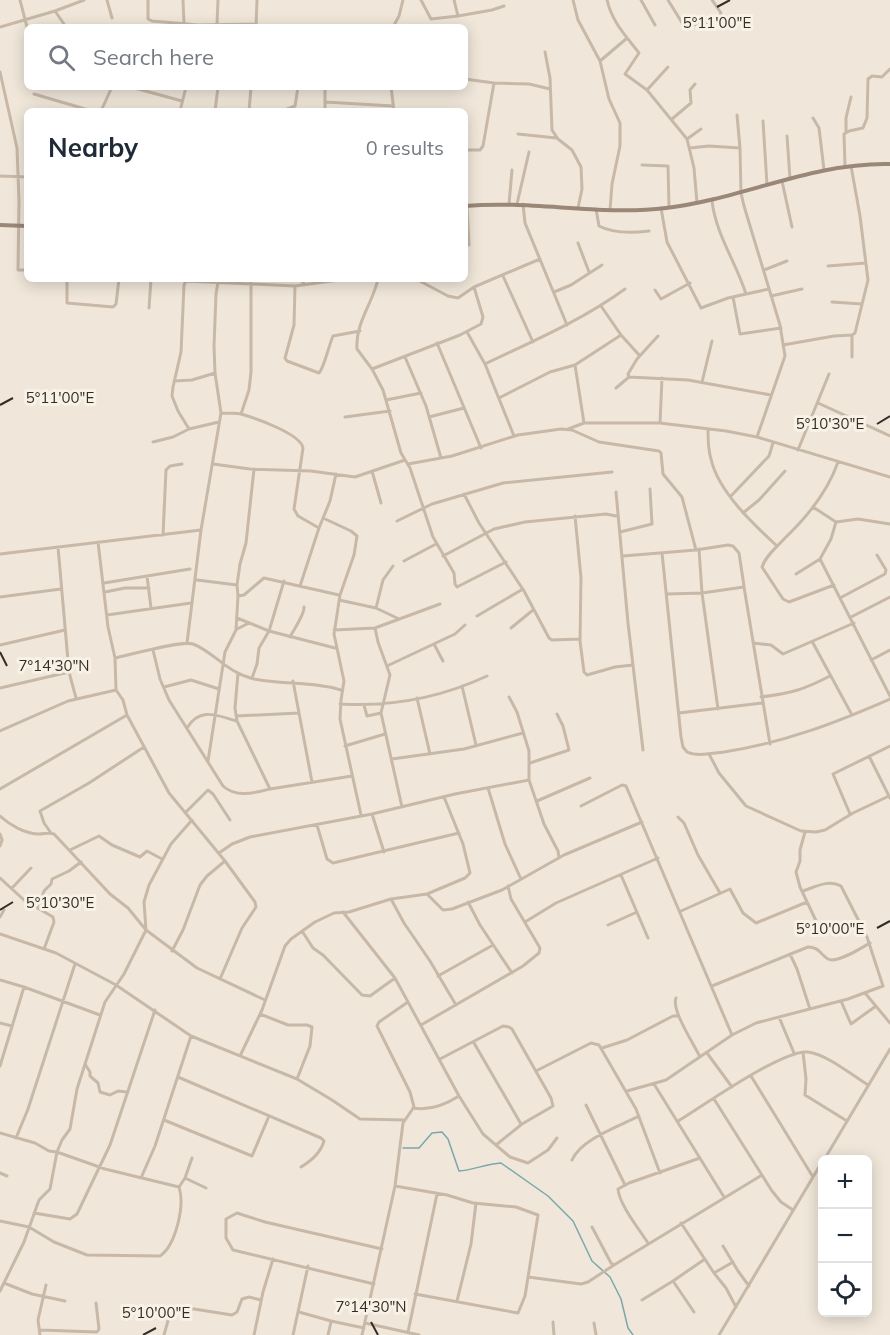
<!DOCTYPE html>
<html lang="en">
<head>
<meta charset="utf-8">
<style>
	body { margin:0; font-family:Mulish,sans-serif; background:#f6f6f7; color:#1f2937 }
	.controls { position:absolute; right:18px; bottom:18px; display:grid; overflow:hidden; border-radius:9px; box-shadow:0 3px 15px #0003 }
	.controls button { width:54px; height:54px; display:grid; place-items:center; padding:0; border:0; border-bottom:2px solid #e0e1e3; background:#fff; color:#1f2937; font:30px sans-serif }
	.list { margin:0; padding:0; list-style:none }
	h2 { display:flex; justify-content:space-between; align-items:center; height:78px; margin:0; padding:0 24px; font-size:26px }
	h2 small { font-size:20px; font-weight:400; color:#747a83 }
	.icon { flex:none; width:33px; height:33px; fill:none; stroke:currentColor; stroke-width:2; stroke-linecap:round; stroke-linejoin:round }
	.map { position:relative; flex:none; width:890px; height:1335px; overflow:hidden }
	.search { position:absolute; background:#fff; box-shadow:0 3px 15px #0003; left:24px; top:24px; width:444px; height:66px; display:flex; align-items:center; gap:15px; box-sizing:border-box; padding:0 21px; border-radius:9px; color:#747a83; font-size:22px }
	.panel { position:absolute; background:#fff; box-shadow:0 3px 15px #0003; left:24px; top:108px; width:444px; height:174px; border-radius:9px }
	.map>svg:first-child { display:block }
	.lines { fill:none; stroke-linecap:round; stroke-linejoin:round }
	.stream { stroke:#7aa7ac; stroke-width:1.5 }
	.minor { stroke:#c8b8a7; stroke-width:3 }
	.secondary { stroke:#9b8778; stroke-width:4 }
	.ticks { fill:none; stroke:#342c27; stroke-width:2 }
	.ticks-label { font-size:15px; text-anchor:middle; fill:#342c27; stroke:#f8f1e6; stroke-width:6; stroke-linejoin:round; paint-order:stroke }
</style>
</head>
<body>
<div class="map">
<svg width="890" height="1335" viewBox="0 0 890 1335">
	<rect width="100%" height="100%" fill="#f0e7da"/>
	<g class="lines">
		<path class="stream" d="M403,1148H419L432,1133L442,1132L448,1139L459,1171C473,1170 486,1164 501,1163L548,1196L573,1221L592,1261L610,1277L621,1299L628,1328L633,1335"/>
		<path class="minor" d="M20,0L27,27
			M107,0L112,18
			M148,0V19L152,21L198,25L256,24
			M183,0L184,24
			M421,0L431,19L458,16
			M454,0L458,16L492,10L504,6
			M573,0L578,20L600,61L609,99L620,123V146L612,184L610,210
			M607,0C612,22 626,36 639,53L625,74L647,90L687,139L694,168L697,203
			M641,0L655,25
			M668,0L684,26L707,23L719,18L721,13L712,0
			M55,11L66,27
			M217,24L218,0
			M0,27L55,11L84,0
			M256,27L257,0
			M393,27L399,16L403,0
			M545,52L550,78L552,130L558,139L572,150L581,167L582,189L578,208
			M600,61L626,39
			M0,72L17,148L19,201L18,270H27
			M465,79L494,83L483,146L480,150H465
			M494,83L529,84L550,89
			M131,87L182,101
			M325,87V111
			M391,87L394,111
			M647,90L668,67
			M34,94L92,111
			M325,102L393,106
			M101,111L112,87
			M180,111L186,87
			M215,111L218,87
			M249,111L251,87
			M282,111L295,106L298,87
			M737,115L740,148L741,193L744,206L780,325L785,356L757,437
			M813,118L819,128L824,170
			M672,119L691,103L690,90L695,84
			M763,121L767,185
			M26,124H27
			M846,132V118L851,97
			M518,134L556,138
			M787,136L790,179
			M687,139L701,129
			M690,148L709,146L740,148
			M642,165L668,166L669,207
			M845,166L844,134L849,131L863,128L867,118L868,79L872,76L882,77L890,69
			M0,176L27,177
			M782,181L792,227
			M712,201C716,235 736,262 746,294
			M509,204L512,170
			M517,204L529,152
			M523,204L525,223L567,325
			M467,206L469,245
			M661,208L667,242L701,308L728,298L769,289
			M596,209L599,226C614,234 633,233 649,231
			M578,243L589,272
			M828,266L866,263
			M764,270L787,261
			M503,276L533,342
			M67,279V303L113,307L116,304L119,279
			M378,279C373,303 355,323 357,349L372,369L383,390L401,453L410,468L433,537L454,573L455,584L457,587L506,562
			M416,279L448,296L458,298L474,287L540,259
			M302,285L305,279
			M295,286L294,325L285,358L287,361L319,373C324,368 329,345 333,336L360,331
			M655,290L661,299L690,283
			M554,292L571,285L602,265
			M771,296L802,289
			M733,297L740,334L781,328
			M832,302L862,304
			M601,306L621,335L640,356
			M149,308L151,279
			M467,332L485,364L514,436
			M852,335V357
			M437,343L481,448
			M783,345L834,336L852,335L855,333L868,280L860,216L851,166
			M405,357L426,406L441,458
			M485,364C533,341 581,321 625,289
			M575,365L584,423
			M372,369L460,335L481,324L483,317L474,287
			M629,377L688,380L771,395
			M174,381L192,380L215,373
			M702,382L712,341
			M616,388L629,377L628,374L637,359L658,336
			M499,398L550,372L575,365L621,335
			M386,400L421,393
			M818,403L890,436
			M221,413C228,413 235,413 241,414C255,418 301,434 303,448L294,509L298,516L319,528
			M241,414L249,390L251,372V279
			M345,417L390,411
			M429,417L464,408
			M660,423L662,378
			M189,429L178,411L172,396L173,387L181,352L184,285L186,281L295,286L346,279
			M568,429L584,423H660L726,431L757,437L890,477
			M708,430C708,440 708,450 711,459C718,491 753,524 777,546
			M153,442L173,437L189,429L219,422
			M798,450L829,374
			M213,464L250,469L311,471L355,477L405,460
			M408,464L452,456L518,435L561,429L572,430L599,442L659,451L661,453L663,474L682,497L696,550
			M372,471L381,503
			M616,492L628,623L643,750
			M464,494L479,523L524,591L549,638L552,640L580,639
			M731,496L769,456L773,443
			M813,507L836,522L858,519L890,524
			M743,513L759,500L785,471
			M575,516L581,578L580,641L584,672L587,675L615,667L633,665
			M323,518L351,531L357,536L354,555L340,595L334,634L344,681L341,700L340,719L361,815
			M397,521L432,504L503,483L612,472
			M620,532L652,524L650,489
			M163,535L166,470L170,466L182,464
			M98,542L108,627L115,658L116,690L123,700L127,715L169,793L225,861L255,902L256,907L242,928L220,979
			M699,549L702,593L718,709
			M662,553L681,737L683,747L687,752C698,757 712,753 724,752C783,743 835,723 890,699
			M0,554L201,530
			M443,556L494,529L525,522L606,514L616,516
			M623,556L696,550L728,545L733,546L739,553L744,586
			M820,559L890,696
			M404,561L436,544
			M796,574L820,559L831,539L836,522
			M147,576L151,608
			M197,580L237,585
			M104,583L190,569
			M834,585L789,602L783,599L762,567C766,555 777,547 785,538C807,517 828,491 838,462
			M300,586L319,528L330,501L336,474
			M105,592L125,588H149
			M668,594L702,593L744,587L770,744
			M238,596L244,595L264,578L339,595
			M0,597L61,589
			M840,598L885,574L886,570L877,555
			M339,600L376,608L397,618
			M376,608L383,580L393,566
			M107,615L191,603
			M477,616L523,589
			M851,617L890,597
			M237,618L269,631L335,648
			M375,628L378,642L390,675L381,713L402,807
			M511,628L533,610
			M237,629L249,623
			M334,630L375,628L440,604
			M290,637C294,629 305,614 304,607
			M187,643L201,530L221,413L215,373L214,346L216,294L218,282
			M753,643L771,645L783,654L854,623
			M813,643L852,715
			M434,644L443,661
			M0,645L65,630
			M153,650L160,679L169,700L223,786C236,798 254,793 270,789
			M115,658C130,655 181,640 193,644C214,652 227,673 254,679C283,685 312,681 341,690
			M871,660L890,650
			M387,666L455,634L465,625
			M69,672L76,698
			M238,673L235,708L237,721L270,789L352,776
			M252,678L257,664L259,648L269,631L284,581
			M293,681L312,782
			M462,686L476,745
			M164,687L191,680L219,689
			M0,688L69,672L58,547
			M509,697L517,712L529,751V780
			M761,697C792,693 803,690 830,676
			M417,698L430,754
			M340,704C391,707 442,697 487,676
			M364,705L367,716L381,713
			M679,713L762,703
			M236,716L299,713
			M187,728C200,706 218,716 237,721
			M0,731L68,701L116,690
			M345,746L385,734
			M709,754L719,773L746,806L801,831L816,832L825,830L853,813L889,796
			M869,756L890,798
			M392,759L464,749L523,733
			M208,761L225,652L236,630L238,596L237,585L240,564L246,543L254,469
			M530,763L569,750L563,726L557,714
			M488,788L505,844L521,879
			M0,789L127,715
			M537,801L590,778
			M581,806L622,785L626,786L732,1035
			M186,812L208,790L213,794L230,820
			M372,814L384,852
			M850,814L833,774L890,746
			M0,816C10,825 25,834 39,834C45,834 48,832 54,834L110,894L128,908L146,930L197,968L265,1000
			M678,817L684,823L698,855L720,893
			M317,825L327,859L333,863L459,833
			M805,832L800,850V861L796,872L800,887L818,925
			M51,833L44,823L40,811L89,783L144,747
			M0,834L2,840L0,846
			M70,850L99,836L112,845L140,857L147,851L162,859
			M219,853L232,844L250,837L372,814L455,794L529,780L544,824L558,851L559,858
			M621,875L648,938
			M0,878L24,900L53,917L54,922L44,949
			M12,888L31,868
			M427,894L465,878L470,873L463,844L444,797
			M391,899L404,923L430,961L456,1005
			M468,902L480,925L512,973
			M39,908L44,891L51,884L52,879L69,871L81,862
			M681,911L730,889L743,913L756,923L807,902
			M343,912L395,978L459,1096L483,1134L510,1157L528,1163L548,1150L557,1138
			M0,917L4,910
			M525,922L556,903L658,858
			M608,925L637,912
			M302,931L313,948L323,955L362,995L370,996L395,978
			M0,934L56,953L116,985L191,1036L297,1079L332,1100L360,1119L404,1120
			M172,951L183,930L200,885L207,876L225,861
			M790,954L797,969L810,1009
			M438,976L493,945
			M0,980L24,987L100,1015
			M712,986L808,947C819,947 820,954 828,959C837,964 861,948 870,943
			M865,993L890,1023
			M676,998C671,1010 694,1044 700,1057
			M841,1001L851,1024L876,1006
			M260,1014L288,1025H307L312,1027L310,1046L297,1079
			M779,1017L794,1053
			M0,1023L12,1026
			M421,1025L523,966L539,953L540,948L511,899L508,886
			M474,1043L521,1124
			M602,1048L627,1040L673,1016H678
			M803,1052L806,1079L805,1095L847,1121
			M707,1053L732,1087
			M240,1056L262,1010L285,946L291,939L315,922L334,913L349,912L391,899L427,894L443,910L452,909L502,890L564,855L642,822
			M440,1059L503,1026L509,1027L512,1029L551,1098L553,1106L522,1124L496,1145
			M85,1064L90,1072V1076L98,1083L100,1092L110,1095L118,1091L127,1092
			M0,1066L24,987
			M536,1071L591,1043L599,1045L636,1109L660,1173
			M751,1076L813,1177
			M178,1077L321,1138L324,1141C321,1152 311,1161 301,1167
			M654,1084L724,1197
			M627,1091L666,1080L732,1035L756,1023L848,999L883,986L867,937L841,886C829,879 815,887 803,891
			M714,1099L772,1191L781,1202L793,1210
			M586,1105L625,1185
			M413,1108C430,1111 445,1105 459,1096
			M164,1120L252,1156L269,1116
			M678,1121C703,1106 783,1049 808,1052C826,1054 852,1075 868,1085
			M0,1133L35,1143L49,1151L57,1152L62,1140L70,1129L77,1089L105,1002L124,974L146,930L144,902L149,885L171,844L192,820
			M16,1138L28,1109L75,964
			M572,1160C581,1139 620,1126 639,1116
			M824,1160L890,1049
			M0,1173L7,1176
			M141,1178L155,1146L191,1036
			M185,1178L192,1158
			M395,1186L447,1195L473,1203L516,1207L538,1215L525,1296L518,1313L415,1294
			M34,1213L70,1219L77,1214L110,1145L155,1010
			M0,1221L29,1227L54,1242L87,1255L160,1256C176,1245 185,1205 179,1187L185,1178L206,1188
			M681,1223L714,1273L726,1288L736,1307
			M592,1227L611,1263L614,1265L762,1175
			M648,1243C639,1229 619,1204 618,1189L629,1183L700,1158
			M723,1246L738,1271L749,1286
			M714,1273L733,1262
			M528,1277L581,1284L588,1282L614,1265
			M4,1283L32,1294L65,1301
			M374,1284L233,1250L226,1238V1219L237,1213L265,1222L382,1249
			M0,1291L24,1242L39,1200L50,1189L57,1152L105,1169L179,1187
			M642,1300L673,1281
			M457,1301L471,1244L476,1203
			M299,1312L331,1321L364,1328
			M694,1312L673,1281L705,1259
			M553,1322L554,1335
			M365,1323L419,1335
			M594,1323L596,1335
			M40,1330L97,1332L99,1329L96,1303
			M408,1332L437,1194
			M40,1335L38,1320L46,1285
			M164,1335L171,1310L175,1306L232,1315L237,1312L242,1299L249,1297L261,1300
			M254,1335L263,1292L273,1259
			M293,1335L308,1266
			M328,1335L331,1322
			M362,1335L395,1186L403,1123L414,1107L410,1092L377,1026L379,1022L408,1002
			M719,1335L822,1162"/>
		<path class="secondary" d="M465,206C532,200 599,216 666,208C742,199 813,162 890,164
			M0,225L27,226"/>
	</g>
	<path class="ticks" d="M717,7L730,0M0,405L13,398M877,424L890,416M0,652L7,666M0,910L13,902M877,928L890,921M371,1322L378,1335M143,1335L156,1328"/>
	<g class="ticks-label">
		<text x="717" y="28">5°11'00"E</text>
		<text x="60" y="403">5°11'00"E</text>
		<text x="830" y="429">5°10'30"E</text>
		<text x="54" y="671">7°14'30"N</text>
		<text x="60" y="908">5°10'30"E</text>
		<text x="830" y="934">5°10'00"E</text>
		<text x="371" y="1312">7°14'30"N</text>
		<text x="156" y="1318">5°10'00"E</text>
	</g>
</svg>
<div class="controls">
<button>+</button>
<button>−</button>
<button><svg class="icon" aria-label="locate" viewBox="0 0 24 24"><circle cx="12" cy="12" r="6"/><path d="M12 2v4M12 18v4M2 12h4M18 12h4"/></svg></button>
</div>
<div class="search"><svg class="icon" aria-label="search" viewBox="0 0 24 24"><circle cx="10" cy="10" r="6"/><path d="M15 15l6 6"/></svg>Search here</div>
<section class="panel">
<h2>Nearby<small>0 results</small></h2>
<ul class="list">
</ul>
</section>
</div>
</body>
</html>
